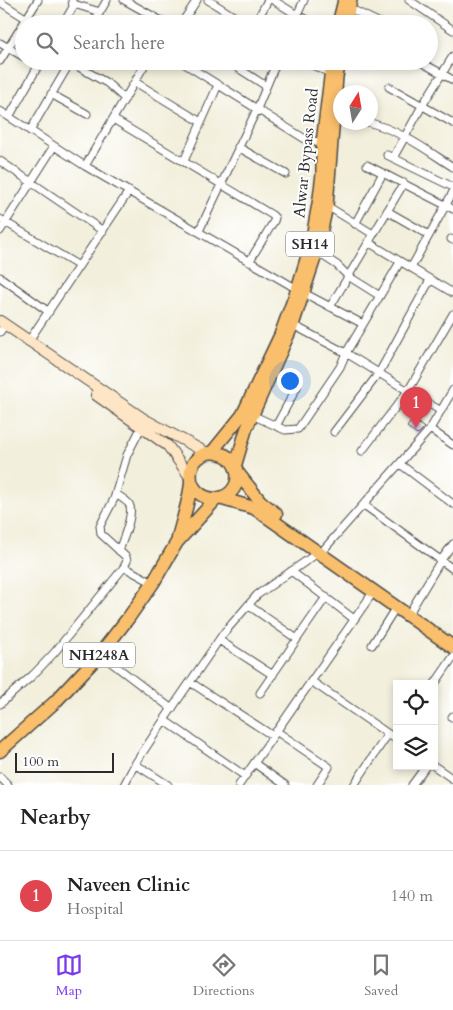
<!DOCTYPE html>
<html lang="en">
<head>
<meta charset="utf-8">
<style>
	body { margin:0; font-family:Cardo,serif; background:#f2f2f2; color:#222 }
	.controls { position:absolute; right:15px; bottom:15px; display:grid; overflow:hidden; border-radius:0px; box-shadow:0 2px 8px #0003 }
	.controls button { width:45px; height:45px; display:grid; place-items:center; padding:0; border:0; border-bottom:1px solid #e0e0e0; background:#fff; color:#222; font:25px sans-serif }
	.compass { position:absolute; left:333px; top:85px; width:45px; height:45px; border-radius:50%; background:#fff; box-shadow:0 2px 8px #0003; rotate:11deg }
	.scale { position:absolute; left:15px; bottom:12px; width:99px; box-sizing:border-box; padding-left:5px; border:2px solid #2b2b2b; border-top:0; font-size:14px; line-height:18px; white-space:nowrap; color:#2b2b2b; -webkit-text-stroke:4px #fff; paint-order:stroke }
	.you { position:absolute; left:289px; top:380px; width:18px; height:18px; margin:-12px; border:4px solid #fff; border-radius:50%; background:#1a73e8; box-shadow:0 0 0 8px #1a73e833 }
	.badge { display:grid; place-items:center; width:32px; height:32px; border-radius:50%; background:#7c3aed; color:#fff; font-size:16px; font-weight:700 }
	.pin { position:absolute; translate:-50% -41px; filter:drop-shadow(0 1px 2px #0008) }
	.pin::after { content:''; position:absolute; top:26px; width:18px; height:15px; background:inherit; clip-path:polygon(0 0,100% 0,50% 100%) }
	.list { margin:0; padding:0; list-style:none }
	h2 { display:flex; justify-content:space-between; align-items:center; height:65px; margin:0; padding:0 20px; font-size:21px }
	h2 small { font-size:16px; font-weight:400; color:#767676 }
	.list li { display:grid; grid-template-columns:32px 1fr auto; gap:15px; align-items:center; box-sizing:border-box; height:90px; padding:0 20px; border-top:1px solid #e0e0e0 }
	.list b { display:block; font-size:19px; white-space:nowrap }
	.list p { margin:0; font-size:16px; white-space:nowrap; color:#767676 }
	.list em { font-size:16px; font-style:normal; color:#767676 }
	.icon { flex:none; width:28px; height:28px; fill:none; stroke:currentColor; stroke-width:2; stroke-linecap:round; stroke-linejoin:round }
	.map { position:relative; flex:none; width:453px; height:785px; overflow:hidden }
	.search { position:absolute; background:#fff; box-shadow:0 2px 8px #0003; left:15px; right:15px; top:15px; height:55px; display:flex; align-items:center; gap:12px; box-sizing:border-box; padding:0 18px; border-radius:28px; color:#767676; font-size:19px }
	.sheet { height:155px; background:#fff }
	nav { display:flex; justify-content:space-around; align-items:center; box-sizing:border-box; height:70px; border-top:1px solid #e0e0e0; background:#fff; font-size:14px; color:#767676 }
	nav a { display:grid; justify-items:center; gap:2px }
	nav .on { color:#7c3aed }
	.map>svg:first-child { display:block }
	.building { fill:#d4b4e9 }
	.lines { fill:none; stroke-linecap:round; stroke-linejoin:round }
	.street-casing { stroke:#494846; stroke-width:9 }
	.secondary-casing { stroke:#494846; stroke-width:12 }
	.primary-casing { stroke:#494846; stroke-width:14 }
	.highway-casing { stroke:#494846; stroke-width:15 }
	.street { stroke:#fff; stroke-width:7 }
	.secondary { stroke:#fde5c5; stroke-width:10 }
	.primary { stroke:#f9bf6d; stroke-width:11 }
	.highway { stroke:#f9bf6d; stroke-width:12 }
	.labels { text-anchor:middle; stroke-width:4; stroke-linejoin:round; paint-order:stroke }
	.shield { fill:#fff; stroke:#6b6b6b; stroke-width:1 }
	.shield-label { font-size:15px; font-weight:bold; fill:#2b2b2b }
	.street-label { font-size:16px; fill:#2b2b2b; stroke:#fff }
</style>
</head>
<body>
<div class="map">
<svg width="453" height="785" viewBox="0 0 453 785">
	<rect width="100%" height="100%" fill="#fff"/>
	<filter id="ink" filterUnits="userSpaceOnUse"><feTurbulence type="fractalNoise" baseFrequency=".02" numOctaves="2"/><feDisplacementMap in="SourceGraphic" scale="10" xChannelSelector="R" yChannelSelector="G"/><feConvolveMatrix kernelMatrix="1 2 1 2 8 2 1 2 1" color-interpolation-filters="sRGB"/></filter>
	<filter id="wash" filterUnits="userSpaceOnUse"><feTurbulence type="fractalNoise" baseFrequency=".0096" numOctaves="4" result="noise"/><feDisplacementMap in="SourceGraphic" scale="20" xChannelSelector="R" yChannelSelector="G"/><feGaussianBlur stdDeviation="1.12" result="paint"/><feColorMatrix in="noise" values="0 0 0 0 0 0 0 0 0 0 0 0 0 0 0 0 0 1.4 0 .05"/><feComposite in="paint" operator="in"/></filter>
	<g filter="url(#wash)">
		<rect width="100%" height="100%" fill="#f2efdc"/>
		<g id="blocks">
			<path class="building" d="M413,419L424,428L417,435L407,427Z"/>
		</g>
	</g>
	<g filter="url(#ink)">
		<use href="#blocks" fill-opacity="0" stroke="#494846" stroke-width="1"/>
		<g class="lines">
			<g class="street-casing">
				<path id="street" d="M124,0L167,24
					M208,0L235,17
					M273,0L297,15L316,24
					M409,0L453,30
					M0,2L35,24
					M74,4L100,12
					M349,8L382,24
					M63,24L73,7L72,0
					M93,24L107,0
					M181,24L197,0
					M255,24L268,0
					M293,24L304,0
					M0,43L24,57
					M0,61L38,0
					M180,61L305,139L322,143
					M227,61L266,86
					M303,61L330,73
					M419,61L453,80
					M70,62L107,83L125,99
					M135,82L201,122
					M389,87L453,123
					M51,94L87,114
					M0,111L85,166L297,289
					M9,117L41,61
					M113,119L272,215L275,218L274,221L249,262
					M367,122C400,130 425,149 453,167
					M30,131L71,61
					M238,147L286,174
					M387,155L453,187
					M393,158L422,106L453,56
					M0,161L103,231
					M184,161L218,85
					M367,165L453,209
					M85,166L147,61
					M327,206L373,234
					M387,211L429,235
					M0,219L79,266
					M355,224L383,173
					M0,231L54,146
					M199,231L257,109L277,61
					M451,239L453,240
					M368,242L453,293
					M317,252L337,265L348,276L380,296
					M411,268L453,192
					M0,277L49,312
					M304,293L363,324
					M330,307L404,183
					M293,325L346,353L441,411
					M0,332L5,325
					M28,342L129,191
					M252,415L285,430L298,429L340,367L346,353L400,262
					M276,426L297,387
					M430,429L453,445
					M334,432L379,373L430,280
					M362,451L408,391L453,314
					M400,464L453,504
					M116,494C120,497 126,500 129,504C135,513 122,541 119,551
					M364,505L453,569
					M325,548L430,429L453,390
					M124,567L127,561L126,557L101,534L100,526L114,499L127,455L142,426
					M291,571L354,619
					M248,605L297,639
					M411,610L441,560L453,544
					M219,640L273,675
					M372,645L396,607
					M100,654L172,709
					M311,681L397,740
					M190,682L273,736
					M434,685L453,657
					M260,693L326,597
					M0,704L33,675L54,653L124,567L153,583
					M452,717L453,716
					M164,720L245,776
					M276,731L329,767L317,785
					M254,763L285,785
					M135,764L168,785
					M434,766L453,779
					M0,777L8,785
					M124,785L135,764L164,720L223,634L257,595L319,552
					M239,785L374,591
					M354,785L388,734
					M412,785L426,766"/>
			</g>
			<g class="secondary-casing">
				<path id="secondary" d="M0,321L144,419L207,453
					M96,395L168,446L190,477"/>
			</g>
			<g class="primary-casing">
				<path id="primary" d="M338,24L344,0
					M346,24L351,0
					M212,452L242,415L280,335L297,289L311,243L319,198L322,174V143L332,61
					M235,467L246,430L293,325L317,252L327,206L337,77L340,61"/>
			</g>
			<g class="highway-casing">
				<path id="highway" d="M237,472L260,501L276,514
					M219,498L254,508L263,514L453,647
					M178,538C182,521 190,499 191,482C191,478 190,474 191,470C191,466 194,463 196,460C203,453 212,451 221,454C227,455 232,460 235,466C248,495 205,514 191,482
					M0,751L55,702L100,654L129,617L153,583L177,542L216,499"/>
			</g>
			<use href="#street" class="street"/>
			<use href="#secondary" class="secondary"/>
			<use href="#primary" class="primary"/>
			<use href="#highway" class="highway"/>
		</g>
	</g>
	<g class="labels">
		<g class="shield">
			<rect x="286" y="231.5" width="48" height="25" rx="4"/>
			<rect x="63" y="642.5" width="72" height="25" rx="4"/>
		</g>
		<g class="shield-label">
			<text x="310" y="249">SH14</text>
			<text x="99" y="660">NH248A</text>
		</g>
		<g class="street-label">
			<text transform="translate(305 153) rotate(-84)" y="6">Alwar Bypass Road</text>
		</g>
	</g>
</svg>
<div class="controls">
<button><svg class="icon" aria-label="locate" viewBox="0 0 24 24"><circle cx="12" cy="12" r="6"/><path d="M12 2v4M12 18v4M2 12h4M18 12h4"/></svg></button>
<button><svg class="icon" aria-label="layers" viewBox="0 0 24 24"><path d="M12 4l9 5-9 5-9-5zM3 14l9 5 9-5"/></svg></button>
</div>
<svg class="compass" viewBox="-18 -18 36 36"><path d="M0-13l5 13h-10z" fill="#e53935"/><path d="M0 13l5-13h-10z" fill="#767676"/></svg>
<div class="scale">100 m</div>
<div class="you"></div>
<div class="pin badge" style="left:416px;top:428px;background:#e0444e">1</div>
<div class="search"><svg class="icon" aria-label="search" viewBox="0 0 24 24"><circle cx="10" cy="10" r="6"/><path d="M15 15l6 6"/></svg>Search here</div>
</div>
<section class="sheet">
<h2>Nearby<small></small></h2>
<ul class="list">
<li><span class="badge" style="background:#e0444e">1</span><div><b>Naveen Clinic</b><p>Hospital</p></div><em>140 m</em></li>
</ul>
</section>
<nav>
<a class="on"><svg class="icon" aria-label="map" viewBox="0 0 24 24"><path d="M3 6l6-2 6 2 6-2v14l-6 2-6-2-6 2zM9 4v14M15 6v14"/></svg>Map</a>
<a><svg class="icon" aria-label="directions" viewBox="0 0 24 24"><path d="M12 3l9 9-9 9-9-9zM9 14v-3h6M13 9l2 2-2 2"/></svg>Directions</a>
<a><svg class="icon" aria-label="saved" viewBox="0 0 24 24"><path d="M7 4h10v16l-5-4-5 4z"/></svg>Saved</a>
</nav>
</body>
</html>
